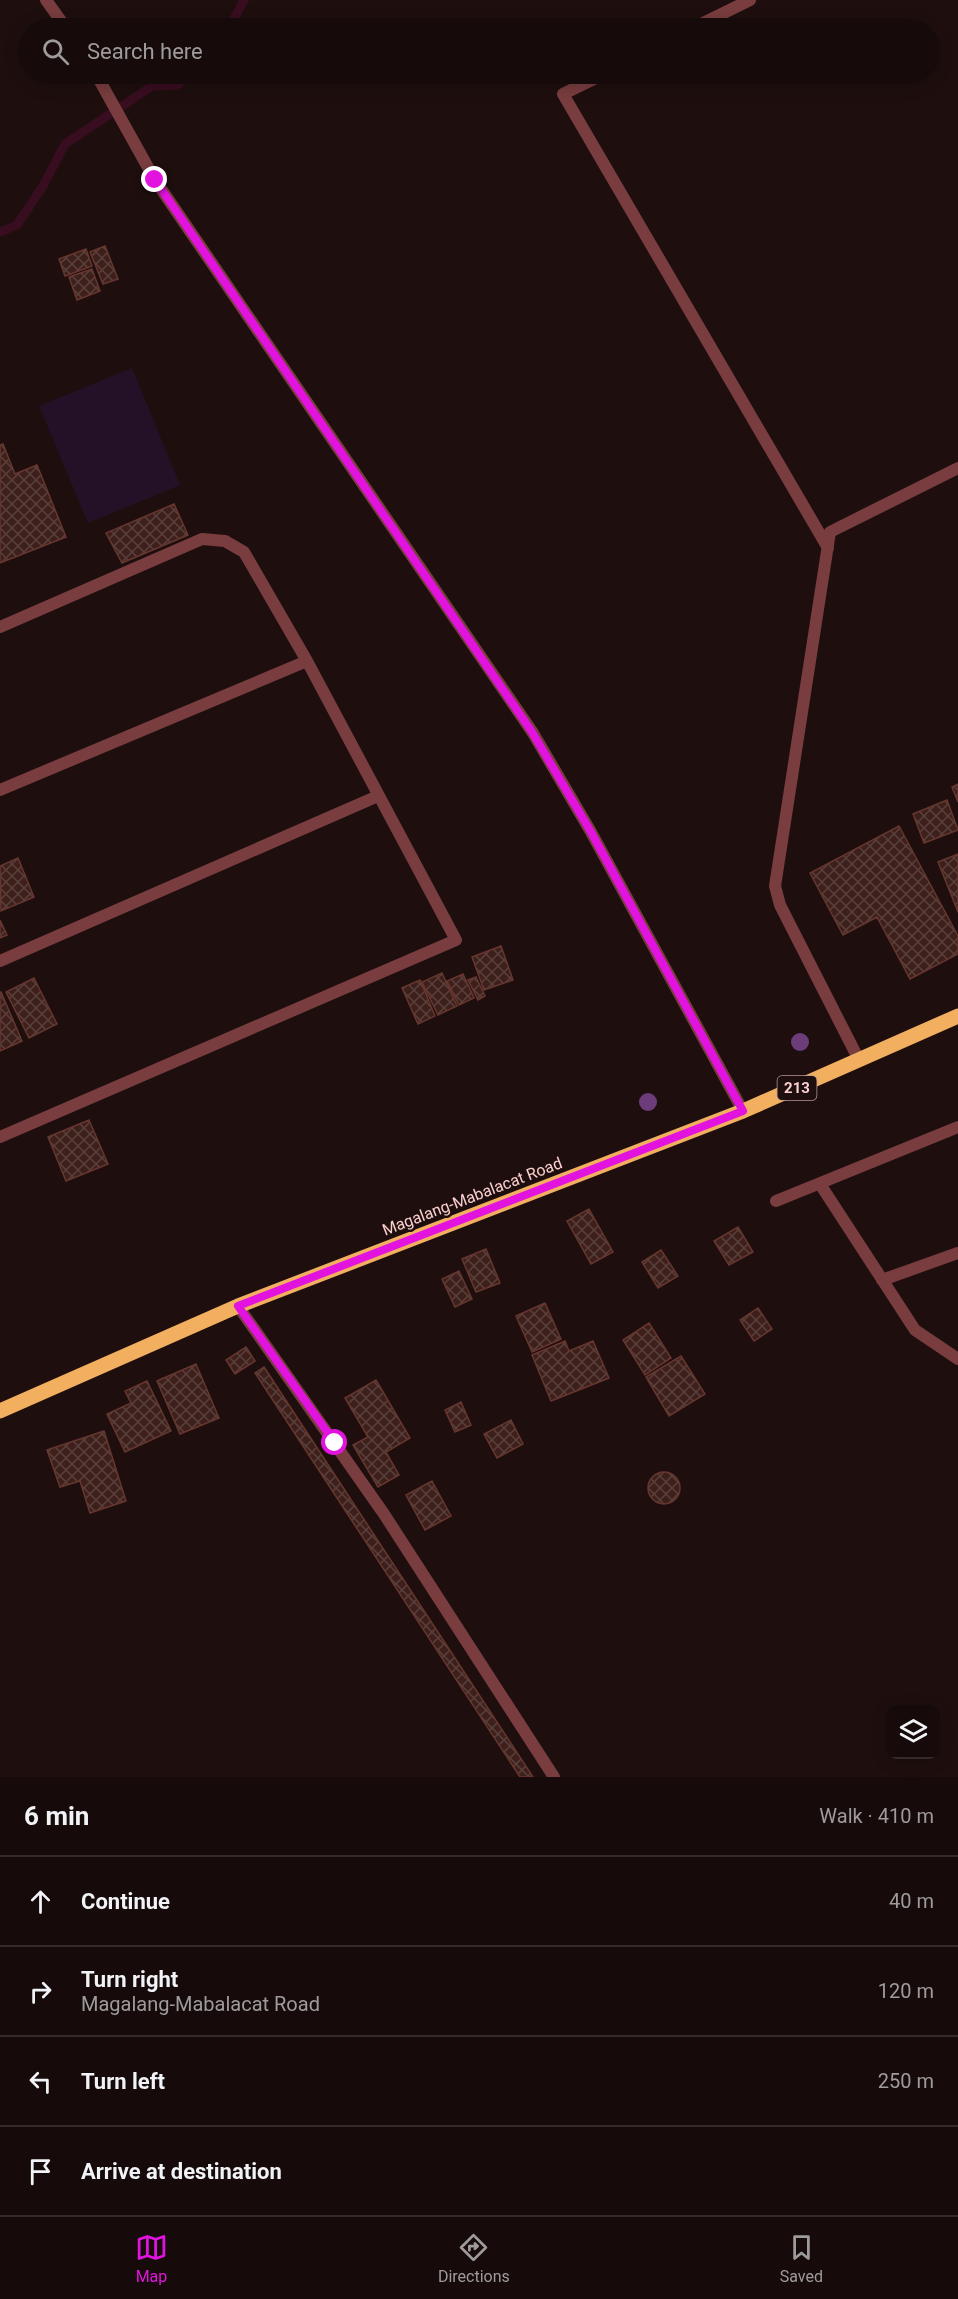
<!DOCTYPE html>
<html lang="en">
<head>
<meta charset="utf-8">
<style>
	body { margin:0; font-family:Roboto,sans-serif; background:#231918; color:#f1f3f6 }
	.controls { position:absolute; right:18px; bottom:18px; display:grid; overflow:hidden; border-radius:12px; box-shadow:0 3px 15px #0003 }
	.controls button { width:54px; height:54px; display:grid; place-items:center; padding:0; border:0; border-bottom:2px solid #352b2b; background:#160b0a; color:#f1f3f6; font:30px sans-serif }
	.stop { position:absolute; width:18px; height:18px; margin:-14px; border:4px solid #e313df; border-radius:50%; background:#fff }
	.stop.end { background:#e313df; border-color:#fff; box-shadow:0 2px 6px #0008 }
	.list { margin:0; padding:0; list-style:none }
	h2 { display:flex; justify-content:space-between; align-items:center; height:78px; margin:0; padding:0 24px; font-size:26px }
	h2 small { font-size:20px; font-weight:400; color:#9e9b9c }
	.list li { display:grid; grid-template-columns:39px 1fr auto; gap:18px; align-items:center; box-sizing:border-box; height:90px; padding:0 24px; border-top:2px solid #352b2b }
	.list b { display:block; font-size:22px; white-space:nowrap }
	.list p { margin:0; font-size:20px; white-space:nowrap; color:#9e9b9c }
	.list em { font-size:20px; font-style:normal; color:#9e9b9c }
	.icon { flex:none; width:33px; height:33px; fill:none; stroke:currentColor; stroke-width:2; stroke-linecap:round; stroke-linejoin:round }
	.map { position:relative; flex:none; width:958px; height:1777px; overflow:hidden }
	.search { position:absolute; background:#160b0a; box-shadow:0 3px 15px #0003; left:18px; right:18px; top:18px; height:66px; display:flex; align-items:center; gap:15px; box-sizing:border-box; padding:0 21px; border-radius:33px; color:#9e9b9c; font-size:22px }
	.sheet { height:438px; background:#160b0a }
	nav { display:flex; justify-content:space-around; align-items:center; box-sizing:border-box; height:84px; border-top:2px solid #352b2b; background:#160b0a; font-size:16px; color:#9e9b9c }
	nav a { display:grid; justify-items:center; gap:3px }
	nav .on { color:#e313df }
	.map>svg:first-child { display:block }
	.grass { fill:#251127 }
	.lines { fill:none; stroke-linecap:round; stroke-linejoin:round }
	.stream { stroke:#380d20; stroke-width:9 }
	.building { fill:url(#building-cross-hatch); stroke:#67362f; stroke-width:1.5 }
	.lane { stroke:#793d3f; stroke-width:12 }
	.street { stroke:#793d3f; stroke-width:12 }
	.primary { stroke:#f2af5f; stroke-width:15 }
	.tree { fill:#6d3c7b }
	.route { stroke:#e313df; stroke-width:8 }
	.labels { text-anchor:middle; stroke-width:5; stroke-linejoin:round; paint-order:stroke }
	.shield { fill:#1e0f0e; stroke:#b99695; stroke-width:1.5 }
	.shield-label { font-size:15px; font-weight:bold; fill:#fbd0cf }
	.street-label { font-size:16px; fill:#fbd0cf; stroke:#1e0f0e }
</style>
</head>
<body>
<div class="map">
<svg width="958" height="1777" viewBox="0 0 958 1777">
	<defs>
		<pattern id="building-cross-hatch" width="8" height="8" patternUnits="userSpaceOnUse" patternTransform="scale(1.5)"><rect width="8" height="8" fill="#3d201b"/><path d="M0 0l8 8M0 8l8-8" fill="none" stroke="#5a3f3b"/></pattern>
	</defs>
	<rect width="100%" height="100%" fill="#1e0f0e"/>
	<path class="grass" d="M132,368L180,485L88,523L39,406Z"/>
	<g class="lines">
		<path class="stream" d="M229,28L244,0
			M0,232L17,225L43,186L65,144L152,86L177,85L192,74"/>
	</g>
	<path class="building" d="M105,246L118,279L103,284L90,252Z
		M86,249L92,266L65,276L59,259Z
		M92,269L100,291L77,300L69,277Z
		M3,444L15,474L37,465L66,537L0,563V445Z
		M174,504L188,535L122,563L106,533Z
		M958,784V802L952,787Z
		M947,800L958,830L924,843L913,814Z
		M899,826L958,936V954L910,979L877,917L843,935L810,873Z
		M958,854V912L938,862Z
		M18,858L34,897L1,911L0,866Z
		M0,920L7,935L0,938Z
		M501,946L513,980L484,990L472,957Z
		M442,973L457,1006L438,1015L422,982Z
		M463,974L474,998L459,1005L447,981Z
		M476,977L485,996L478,1000L468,980Z
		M34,978L57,1024L29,1038L6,992Z
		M420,980L435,1016L418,1024L402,988Z
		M1,992L22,1041L0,1051V993Z
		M89,1120L108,1164L66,1181L48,1137Z
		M589,1209L613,1252L591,1264L567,1221Z
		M738,1227L753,1252L729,1265L714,1241Z
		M486,1249L500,1283L476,1292L462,1259Z
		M661,1250L678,1276L658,1288L642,1262Z
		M459,1271L472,1299L455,1307L442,1279Z
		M545,1303L561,1339L532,1352L516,1316Z
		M758,1308L772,1329L754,1341L740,1320Z
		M649,1323L671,1358L645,1375L623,1340Z
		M565,1341L569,1351L593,1341L609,1378L551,1401L532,1355Z
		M246,1347L255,1361L235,1374L226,1360Z
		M681,1356L705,1394L669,1416L646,1377Z
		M196,1364L219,1418L180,1434L157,1381Z
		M264,1367L533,1777H520L255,1373Z
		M376,1380L410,1438L386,1452L399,1475L378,1487L353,1445L368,1437L345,1398Z
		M147,1381L171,1431L125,1452L107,1414L131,1403L125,1391Z
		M461,1402L471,1425L455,1432L445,1410Z
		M511,1420L523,1444L497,1458L484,1434Z
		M104,1431L126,1501L90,1513L80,1481L60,1487L47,1450Z
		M648 1488a16 16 0 1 1 32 0a16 16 0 1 1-32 0Z
		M432,1481L451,1516L425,1530L406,1495Z"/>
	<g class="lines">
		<path class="lane" d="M693,28L750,0
			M604,74L563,94L828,548
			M859,1060L780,905L775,886L830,532L958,468"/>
		<path class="street" d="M46,0L66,28
			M96,74L155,180L533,733L591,832L743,1111
			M0,627L202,539L225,541L244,552L307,661L456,940L0,1137
			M0,790L307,661
			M0,961L378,796
			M820,1184L915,1330L958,1359
			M776,1201L958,1127
			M882,1280L958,1253
			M238,1306L384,1514L554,1777"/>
		<path class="primary" d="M0,1411L238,1306L743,1111L958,1016"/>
	</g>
	<g class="tree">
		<circle cx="800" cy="1042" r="9"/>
		<circle cx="648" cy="1102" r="9"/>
	</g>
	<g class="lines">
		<path class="route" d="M155,180L532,732L591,832L743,1111L238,1306L335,1443"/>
	</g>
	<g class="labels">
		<rect class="shield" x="777.5" y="1076" width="39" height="24" rx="4.5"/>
		<g class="shield-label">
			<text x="797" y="1093">213</text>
		</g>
		<g class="street-label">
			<text transform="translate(472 1196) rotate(-21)" y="6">Magalang-Mabalacat Road</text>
		</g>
	</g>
</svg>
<div class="controls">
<button><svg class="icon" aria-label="layers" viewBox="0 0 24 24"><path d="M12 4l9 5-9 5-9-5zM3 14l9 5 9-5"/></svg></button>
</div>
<div class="stop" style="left:335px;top:1443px"></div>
<div class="stop end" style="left:155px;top:180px"></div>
<div class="search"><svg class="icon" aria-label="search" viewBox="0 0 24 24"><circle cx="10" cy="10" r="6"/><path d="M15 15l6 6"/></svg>Search here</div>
</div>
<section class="sheet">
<h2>6 min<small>Walk · 410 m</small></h2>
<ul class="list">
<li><svg class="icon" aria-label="ahead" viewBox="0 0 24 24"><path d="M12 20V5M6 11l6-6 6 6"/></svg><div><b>Continue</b></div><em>40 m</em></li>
<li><svg class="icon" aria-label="right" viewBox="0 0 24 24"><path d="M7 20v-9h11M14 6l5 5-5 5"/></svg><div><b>Turn right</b><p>Magalang-Mabalacat Road</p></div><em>120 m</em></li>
<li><svg class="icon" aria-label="left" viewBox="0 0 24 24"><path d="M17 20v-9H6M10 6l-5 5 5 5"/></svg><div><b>Turn left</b></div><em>250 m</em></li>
<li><svg class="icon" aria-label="arrive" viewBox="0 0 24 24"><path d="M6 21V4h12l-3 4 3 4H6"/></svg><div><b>Arrive at destination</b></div></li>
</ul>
</section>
<nav>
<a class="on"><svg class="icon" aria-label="map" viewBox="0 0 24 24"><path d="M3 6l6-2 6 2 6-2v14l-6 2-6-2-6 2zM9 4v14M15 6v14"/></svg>Map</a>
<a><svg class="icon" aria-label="directions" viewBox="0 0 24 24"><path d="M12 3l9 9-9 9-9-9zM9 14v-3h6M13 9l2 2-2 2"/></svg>Directions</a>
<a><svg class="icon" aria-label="saved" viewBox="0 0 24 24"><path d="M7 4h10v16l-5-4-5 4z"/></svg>Saved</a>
</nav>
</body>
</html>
